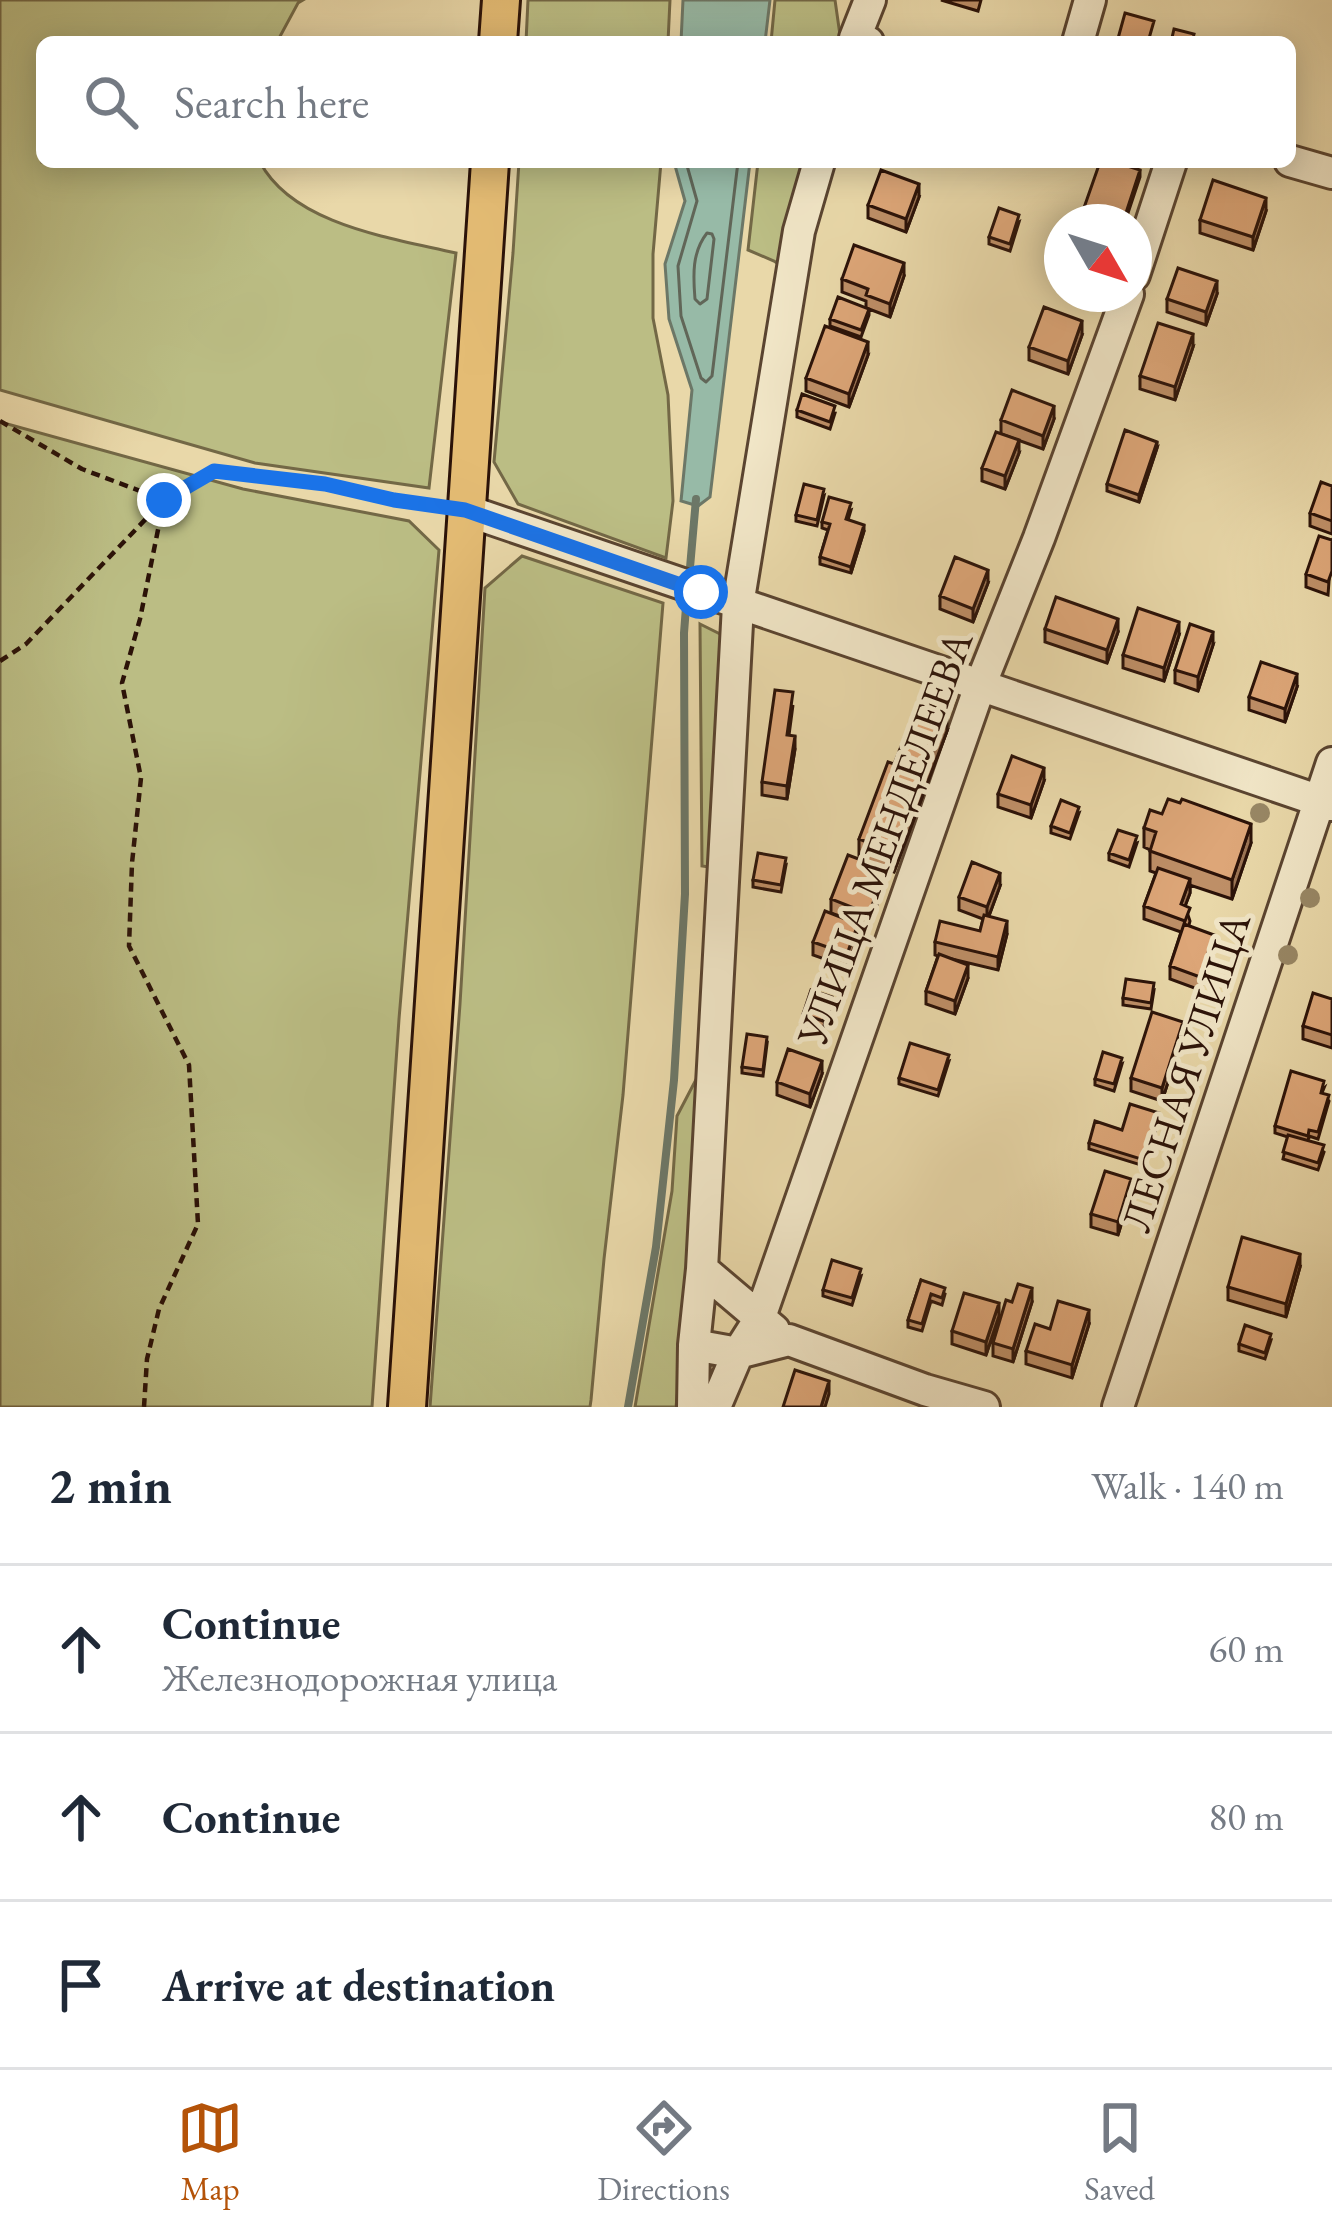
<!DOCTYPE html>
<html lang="en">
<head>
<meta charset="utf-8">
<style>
	body { margin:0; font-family:"EB Garamond",serif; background:#f2f2f3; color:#1f2937 }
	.compass { position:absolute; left:1044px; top:204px; width:108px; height:108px; border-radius:50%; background:#fff; box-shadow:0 6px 30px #0003; rotate:129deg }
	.stop { position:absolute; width:36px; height:36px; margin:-27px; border:9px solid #1a73e8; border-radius:50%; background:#fff }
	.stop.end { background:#1a73e8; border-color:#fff; box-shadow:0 3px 12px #0008 }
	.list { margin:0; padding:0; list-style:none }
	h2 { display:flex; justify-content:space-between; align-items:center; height:156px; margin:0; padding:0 48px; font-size:51px }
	h2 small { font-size:39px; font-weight:400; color:#747a83 }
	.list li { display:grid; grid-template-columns:78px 1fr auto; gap:36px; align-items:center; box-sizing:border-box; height:168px; padding:0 48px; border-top:3px solid #e0e1e3 }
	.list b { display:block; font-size:45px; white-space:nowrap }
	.list p { margin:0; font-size:39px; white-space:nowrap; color:#747a83 }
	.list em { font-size:39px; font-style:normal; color:#747a83 }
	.icon { flex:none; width:66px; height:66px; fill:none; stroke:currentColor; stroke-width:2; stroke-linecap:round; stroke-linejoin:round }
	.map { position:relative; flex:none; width:1332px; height:1407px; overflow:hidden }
	.search { position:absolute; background:#fff; box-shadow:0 6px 30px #0003; left:36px; right:36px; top:36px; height:132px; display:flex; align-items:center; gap:30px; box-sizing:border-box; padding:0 42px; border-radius:18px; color:#747a83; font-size:45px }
	.sheet { height:660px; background:#fff }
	nav { display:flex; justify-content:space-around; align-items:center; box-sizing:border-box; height:168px; border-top:3px solid #e0e1e3; background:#fff; font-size:33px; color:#747a83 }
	nav a { display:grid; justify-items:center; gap:6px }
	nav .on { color:#b45309 }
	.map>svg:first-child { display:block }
	.green { fill:#bbbd84; stroke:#736846; stroke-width:3 }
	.water { fill:#97baa7; stroke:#6c7767; stroke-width:3 }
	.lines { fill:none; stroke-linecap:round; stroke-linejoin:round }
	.shore { stroke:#616658; stroke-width:3 }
	.stream { stroke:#6c7767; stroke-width:8 }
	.minor-casing { stroke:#5a4430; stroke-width:36 }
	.major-casing { stroke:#2b1208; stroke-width:42 }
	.path { stroke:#2b1208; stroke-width:4.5; stroke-dasharray:9 6; stroke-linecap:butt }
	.minor { stroke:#f1e6c7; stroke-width:30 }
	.major { stroke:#e4bc74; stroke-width:36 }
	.tree { fill:#988765 }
	.wall { fill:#be8f67; stroke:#2b1208; stroke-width:3 }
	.shaded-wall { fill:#9b7454; stroke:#2b1208; stroke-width:3 }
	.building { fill:#dda678; stroke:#2b1208; stroke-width:3 }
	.route { stroke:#1a73e8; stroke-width:15 }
	.labels { text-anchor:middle; stroke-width:10; stroke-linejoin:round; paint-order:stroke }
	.street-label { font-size:42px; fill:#2b1208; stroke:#f1e6c7 }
</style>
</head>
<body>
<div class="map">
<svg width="1332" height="1407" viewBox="0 0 1332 1407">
	<rect width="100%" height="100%" fill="#e9d8a9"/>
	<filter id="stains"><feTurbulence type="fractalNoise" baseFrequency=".00167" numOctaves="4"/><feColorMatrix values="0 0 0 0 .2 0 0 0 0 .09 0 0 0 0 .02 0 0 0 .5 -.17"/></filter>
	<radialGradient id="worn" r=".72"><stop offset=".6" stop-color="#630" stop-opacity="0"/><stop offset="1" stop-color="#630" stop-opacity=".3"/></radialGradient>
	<path class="green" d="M0,0H303L298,3L277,42H42V162H260C293,225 392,238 456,253L429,488L255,463L0,390Z
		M528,0H670L668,42H526Z
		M775,0H835L841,42H771Z
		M519,162H661L653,254V318L668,395L673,501L666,558L518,504L494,462L513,253Z
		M758,162H813L787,270L774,261L748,250Z
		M0,422L243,489L409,521L439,550L399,1019L372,1407H0Z
		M522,556L663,603L623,1095L604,1259L591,1400L590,1407H430L460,1004L485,588Z
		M700,624L726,637L723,869L702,866Z
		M701,1070L709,1111L676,1407H635L672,1191L677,1116Z"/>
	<path class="water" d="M683,0H770L765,42H681Z
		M674,162H750L710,497L698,506L681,501L692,390L669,319L665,264L685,201Z"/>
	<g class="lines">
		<path class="shore" d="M686,162L697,201L678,266L681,316L701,378L706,382L712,376L738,162
			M707,233L712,234L714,239L707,299L700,304L695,299C693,275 692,252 707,233Z"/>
		<path class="stream" d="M689,579L696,499
			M628,1407L656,1247L674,1080L685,894L684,633L687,594"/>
		<g class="minor-casing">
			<path id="minor" d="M868,42L855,38L870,0
				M1078,42L1090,0
				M1290,161L1332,173
				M1134,275L1171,162
				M465,510L1332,805
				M702,1269L774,1330
				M694,1345L738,1353L789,1340L925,1390L984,1407
				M693,1407L694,1345L702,1269L738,605L799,231L819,162
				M715,1407L738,1353L759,1320L980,686L1039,538L1128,294
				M1118,1407L1332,763"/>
		</g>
		<g class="major-casing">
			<path id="major" d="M498,42L501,0
				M407,1407L490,162"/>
		</g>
		<path class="path" d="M0,421L82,469L164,500L214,471L325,484L394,500L435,506
			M0,661L26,644L164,500
			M144,1407L147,1359L159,1309L198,1224L189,1065L129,946L132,863L141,778L122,683L140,619L164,500"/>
		<use href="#minor" class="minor"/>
		<use href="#major" class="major"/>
	</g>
	<g class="tree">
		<circle cx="1260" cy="813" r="10"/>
		<circle cx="1310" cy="898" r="10"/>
		<circle cx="1288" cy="955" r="10"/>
	</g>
	<path class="wall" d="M941,0H981L978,11Z
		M919,197L906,232L868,218V205Z
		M1266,211L1253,250L1200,233V220Z
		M1019,222L1010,251L989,244V237Z
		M904,276L890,317L869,309V315L861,337L830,326V319L866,308V301L842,292V279Z
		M1217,294L1206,325L1167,312V299Z
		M1082,335L1068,374L1029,360V347Z
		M1193,347L1175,400L1140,389V376Z
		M868,355L849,407L806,391V378Z
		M797,410L835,413L830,429L797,417Z
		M1054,419L1043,449L1001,434V420Z
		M1157,448L1139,502L1107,491V484Z
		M1019,453L1005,489L982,481V468Z
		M1332,486V534L1310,526V513Z
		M824,496L817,526L796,521V515Z
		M851,510L848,520L864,531L851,573L820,564V557L828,530L822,528V522Z
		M1332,540L1328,595L1306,587V574Z
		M988,583L973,622L940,609V596Z
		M1045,629L1118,632L1107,663L1045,642Z
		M1179,635L1164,681L1123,668V655Z
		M1213,645L1198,691L1175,683V670Z
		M1297,687L1285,722L1249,710V697Z
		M793,705L789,735L795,749L787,799L762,795V782Z
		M947,731L894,872L859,858V839L894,764Z
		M1044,781L1031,818L998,807V794Z
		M1079,813L1070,839L1051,833V826Z
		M1144,828L1251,843L1232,899L1190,885V893L1185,906L1190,921L1189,925L1214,948L1200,990L1170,979V966L1181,932L1144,919V906L1156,873L1150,871V850L1144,847Z
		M1137,843L1129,867L1109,860V853Z
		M786,865L781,892L753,887V880Z
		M885,882L869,927L831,913V899Z
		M1000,886L989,916L1007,934L998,970L952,959L968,978L955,1014L926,1004V991L938,956L935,955V942L980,931L983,919L959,910V897Z
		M858,937L847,967L813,955V942Z
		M1154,990L1151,1009L1123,1005V998Z
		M1332,999V1048L1303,1039V1026Z
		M832,1004L823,1028L803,1021V1014Z
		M1183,1035L1162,1101L1131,1091V1078Z
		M767,1044L763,1076L742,1073V1067Z
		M949,1061L938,1096L899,1084V1078Z
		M1122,1064L1114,1091L1095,1085V1079Z
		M822,1074L810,1107L777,1095V1082Z
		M1324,1088L1322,1093L1329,1101L1318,1139L1309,1136L1308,1141L1324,1152L1318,1170L1283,1159L1288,1137L1275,1133V1126Z
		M1159,1120L1144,1166L1089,1149V1143L1122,1130Z
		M1131,1192L1118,1235L1091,1227V1214Z
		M1300,1267L1286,1317L1228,1300V1287Z
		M861,1276L852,1305L823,1296V1290Z
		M921,1280L945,1294L942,1305L931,1301L922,1331L908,1327V1320Z
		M1012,1302H1032L1013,1362L993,1356V1343Z
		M999,1316L986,1355L952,1344V1331Z
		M1089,1324L1072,1378L1026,1364V1351L1050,1329Z
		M1271,1340L1265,1359L1239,1351V1344Z"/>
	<path class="shaded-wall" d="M1140,170V177L1125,222H1123Z
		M919,184V197L906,232V219Z
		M1266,198V211L1253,250V237Z
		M904,263V276L890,317V304Z
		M1217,281V294L1206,325V312Z
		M1082,321V335L1068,374V361Z
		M1193,334V347L1175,400V387Z
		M868,342V355L849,407V394Z
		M1054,406V419L1043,449V436Z
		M1019,440V453L1005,489V476Z
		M1157,442V448L1139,502V495Z
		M864,525V531L851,573V567Z
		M988,570V583L973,622V609Z
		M1118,619V632L1107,663V650Z
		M1179,622V635L1164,681V668Z
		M1213,632V645L1198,691V677Z
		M1297,674V687L1285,722V709Z
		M947,712V731L894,872V852Z
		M795,736V749L787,799V786Z
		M1044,768V781L1031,818V805Z
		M1251,824V843L1232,899V880Z
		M885,869V882L869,927V914Z
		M1000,873V886L987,921V907Z
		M1190,879V893L1181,917V904Z
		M1007,921V934L998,970V957Z
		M858,924V937L847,967V954Z
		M1214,935V948L1200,990V977Z
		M968,965V978L955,1014V1001Z
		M1183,1022V1035L1162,1101V1088Z
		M822,1061V1074L810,1107V1094Z
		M1159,1113V1120L1144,1166V1160Z
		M1131,1179V1192L1118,1235V1222Z
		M1300,1254V1267L1286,1317V1304Z
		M1032,1288V1302L1013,1362V1349Z
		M999,1303V1316L986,1355V1342Z
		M1089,1310V1324L1072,1378V1365Z
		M829,1381V1394L825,1407H821Z"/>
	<path class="building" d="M1125,13L1154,21L1148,42H1117Z
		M1174,29L1194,34L1192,42H1171Z
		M1100,162H1115L1140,170L1123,222H1079Z
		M881,170L919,184L906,219L868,205Z
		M1213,180L1266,198L1253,237L1200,220Z
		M999,208L1019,215L1010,244L989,237Z
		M854,245L904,263L890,304L866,295L868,289L842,279Z
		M1178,268L1217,281L1206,312L1167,299Z
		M838,297L869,309L861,330L830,319Z
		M1044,307L1082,321L1068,361L1029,347Z
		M1158,323L1193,334L1175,387L1140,376Z
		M825,326L868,342L849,394L806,378Z
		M1012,390L1054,406L1043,436L1001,420Z
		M802,394L835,406L830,422L797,410Z
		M1125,430L1157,442L1139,495L1107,484Z
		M996,432L1019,440L1005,476L982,468Z
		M1321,482L1332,486V521L1310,513Z
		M804,484L824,489L817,520L796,515Z
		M829,497L851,503L846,519L864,525L851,567L820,557L830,524L822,522Z
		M1319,536L1332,540V571L1328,582L1306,574Z
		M955,557L988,570L973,609L940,596Z
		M1056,597L1118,619L1107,650L1045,629Z
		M1138,608L1179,622L1164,668L1123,655Z
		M1190,624L1213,632L1198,677L1175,670Z
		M1261,662L1297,674L1285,709L1249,697Z
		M775,690L793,692L787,735L795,736L787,786L762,782Z
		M919,701L947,712L894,852L859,839L888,762L894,764Z
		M1012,756L1044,768L1031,805L998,794Z
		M1168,799L1180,803L1182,799L1251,824L1232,880L1150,851L1156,832L1144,828L1150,810L1162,814Z
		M1061,800L1079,807L1070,833L1051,826Z
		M1118,830L1137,836L1129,860L1109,853Z
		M758,853L786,858L781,885L753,880Z
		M848,855L885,869L869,914L831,899Z
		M972,862L1000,873L987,907L959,897Z
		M1158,868L1190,879L1181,904L1190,908L1185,921L1144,906Z
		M825,911L858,924L847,954L813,942Z
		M984,915L1007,921L998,957L935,942L940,921L980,931Z
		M1184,924L1214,935L1200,977L1170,966Z
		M939,954L968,965L955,1001L926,991Z
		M1126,979L1154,983L1151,1003L1123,998Z
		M811,990L832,997L823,1021L803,1014Z
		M1313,993L1332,999V1035L1303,1026Z
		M1152,1012L1183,1022L1162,1088L1131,1078Z
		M747,1034L767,1037L763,1070L742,1067Z
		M910,1043L949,1055L938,1090L899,1078Z
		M788,1049L822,1061L810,1094L777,1082Z
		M1103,1052L1122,1058L1114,1084L1095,1079Z
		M1291,1071L1324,1081L1321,1093L1329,1095L1318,1132L1309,1130L1308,1136L1275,1126Z
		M1130,1104L1159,1113L1144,1160L1089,1143L1095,1121L1122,1130Z
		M1288,1135L1324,1145L1318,1163L1283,1152Z
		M1105,1171L1131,1179L1118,1222L1091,1214Z
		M1242,1237L1300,1254L1286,1304L1228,1287Z
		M832,1260L861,1269L852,1298L823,1290Z
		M921,1280L945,1288L942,1298L931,1294L922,1324L908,1320Z
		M1018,1284L1032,1288L1013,1349L993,1343L1006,1300L1012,1302Z
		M964,1293L999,1303L986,1342L952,1331Z
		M1058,1301L1089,1310L1072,1365L1026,1351L1035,1324L1050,1329Z
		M1245,1325L1271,1334L1265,1353L1239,1344Z
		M795,1370L829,1381L821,1407H783Z"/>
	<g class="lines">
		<path class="route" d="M164,500L214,471L325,484L394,500L465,510L701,592"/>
	</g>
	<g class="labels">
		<g class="street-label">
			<text transform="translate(884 838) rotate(-70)" y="15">УЛИЦА МЕНДЕЛЕЕВА</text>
			<text transform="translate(1185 1072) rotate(-72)" y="15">ЛЕСНАЯ УЛИЦА</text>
		</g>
	</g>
	<rect width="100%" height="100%" filter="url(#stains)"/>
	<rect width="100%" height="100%" fill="url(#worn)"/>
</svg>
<svg class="compass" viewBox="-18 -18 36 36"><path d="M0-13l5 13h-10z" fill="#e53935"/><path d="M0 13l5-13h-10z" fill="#747a83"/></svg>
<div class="stop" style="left:701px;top:592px"></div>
<div class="stop end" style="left:164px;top:500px"></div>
<div class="search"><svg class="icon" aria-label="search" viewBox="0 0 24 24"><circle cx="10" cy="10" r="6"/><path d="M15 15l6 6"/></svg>Search here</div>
</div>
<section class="sheet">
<h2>2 min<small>Walk · 140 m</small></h2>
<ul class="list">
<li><svg class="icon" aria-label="ahead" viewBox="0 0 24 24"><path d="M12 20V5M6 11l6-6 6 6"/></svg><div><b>Continue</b><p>Железнодорожная улица</p></div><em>60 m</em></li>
<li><svg class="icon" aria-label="ahead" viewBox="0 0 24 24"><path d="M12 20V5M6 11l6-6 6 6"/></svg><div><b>Continue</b></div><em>80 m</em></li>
<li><svg class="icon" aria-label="arrive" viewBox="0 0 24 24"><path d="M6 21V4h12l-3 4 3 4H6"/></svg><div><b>Arrive at destination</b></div></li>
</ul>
</section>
<nav>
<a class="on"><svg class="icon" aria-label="map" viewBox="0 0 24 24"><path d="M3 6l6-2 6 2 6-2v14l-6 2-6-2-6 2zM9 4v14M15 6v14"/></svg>Map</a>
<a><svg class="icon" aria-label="directions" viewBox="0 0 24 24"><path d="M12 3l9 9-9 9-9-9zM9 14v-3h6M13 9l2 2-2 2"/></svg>Directions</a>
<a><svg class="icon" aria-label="saved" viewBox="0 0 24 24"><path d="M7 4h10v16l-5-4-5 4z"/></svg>Saved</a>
</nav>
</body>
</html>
